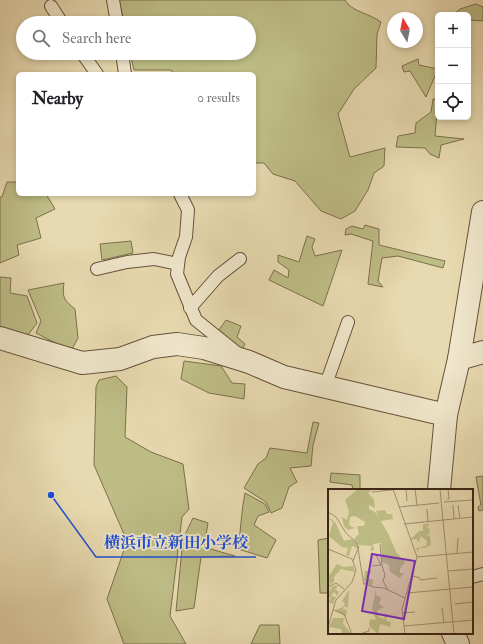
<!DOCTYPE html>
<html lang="en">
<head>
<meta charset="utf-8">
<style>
	body { margin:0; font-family:"IM FELL Double Pica","Noto Serif JP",serif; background:#f6f6f6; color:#202124 }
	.controls { position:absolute; right:12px; top:12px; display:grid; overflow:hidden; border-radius:6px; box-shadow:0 2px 6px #0003 }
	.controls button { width:36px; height:36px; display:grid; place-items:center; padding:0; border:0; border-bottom:1px solid #e0e0e0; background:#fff; color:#202124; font:20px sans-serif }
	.compass { position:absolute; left:387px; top:12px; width:36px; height:36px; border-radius:50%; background:#fff; box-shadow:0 2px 6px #0003; rotate:350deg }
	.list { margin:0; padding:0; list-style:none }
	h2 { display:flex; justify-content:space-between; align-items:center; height:52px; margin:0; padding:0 16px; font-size:17px }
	h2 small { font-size:13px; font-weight:400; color:#757577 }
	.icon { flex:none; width:22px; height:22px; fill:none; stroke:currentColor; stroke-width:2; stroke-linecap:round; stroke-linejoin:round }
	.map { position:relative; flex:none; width:483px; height:644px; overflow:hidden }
	.search { position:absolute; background:#fff; box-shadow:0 2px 6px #0003; left:16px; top:16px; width:240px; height:44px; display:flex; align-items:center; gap:10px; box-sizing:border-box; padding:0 14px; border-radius:22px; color:#757577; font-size:15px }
	.panel { position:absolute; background:#fff; box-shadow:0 2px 6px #0003; left:16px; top:72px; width:240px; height:124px; border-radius:6px }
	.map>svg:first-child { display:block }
	.green { fill:#bebd86; stroke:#7d704e }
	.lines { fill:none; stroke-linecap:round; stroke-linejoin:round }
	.service-casing { stroke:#67523c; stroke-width:14 }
	.minor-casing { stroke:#67523c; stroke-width:24 }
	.tertiary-casing { stroke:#67523c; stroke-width:24 }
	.service { stroke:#f0e7cc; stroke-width:12 }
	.minor { stroke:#f0e7cc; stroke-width:22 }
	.tertiary { stroke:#f0e7cc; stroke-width:22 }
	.inset-road { fill:none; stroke:#a39172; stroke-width:1 }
	.view { fill:#7b2cbf; fill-opacity:0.15; stroke:#7b2cbf; stroke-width:2 }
	.inset-edge { fill:none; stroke:#3c2415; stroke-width:2 }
	.leader { fill:none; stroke:#1d4ed8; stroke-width:1.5 }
	.callout-dot { fill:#1d4ed8; stroke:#f0e7cc; stroke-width:1.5 }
	.callout-label { font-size:16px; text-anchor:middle; font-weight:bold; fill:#1d4ed8; stroke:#f0e7cc; stroke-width:3.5; stroke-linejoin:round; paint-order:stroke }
</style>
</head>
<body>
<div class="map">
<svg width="483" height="644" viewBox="0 0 483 644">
	<rect width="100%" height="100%" fill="#e8dab0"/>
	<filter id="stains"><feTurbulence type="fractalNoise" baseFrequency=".005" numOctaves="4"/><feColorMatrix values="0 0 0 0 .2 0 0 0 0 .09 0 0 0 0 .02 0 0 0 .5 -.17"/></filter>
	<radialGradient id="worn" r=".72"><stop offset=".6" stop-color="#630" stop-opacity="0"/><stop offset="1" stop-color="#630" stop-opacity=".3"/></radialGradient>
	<path class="green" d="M119,0H345C352,12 369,13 381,22L377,34L376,68L354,89L338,114L350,157L385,148L384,166L374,173L368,190L355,211L341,219L321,211L295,181L273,174L264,163H254V74H174L171,70H134L130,53H249V23H124Z
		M476,4L483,7V21L468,20V15H453L460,9Z
		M418,59L419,65L438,69L426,97L410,71L404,72L402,66Z
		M433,99H438L435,136L464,139L441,145L439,158L430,154L425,148L396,147L398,136L415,133L416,123L431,112Z
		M7,182H18V194H46L55,209L36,218L41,238L17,245L19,255L0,263V197H2Z
		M365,225L379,229V245L445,261L443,268L398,256L382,258L378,281L383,287L368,284L373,241L351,234L345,235L346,229L352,226L363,229Z
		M307,236L315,239L312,247L315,256L342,250L323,306L269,280L274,270L288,278L289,270L278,262V255L299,262Z
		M131,241L133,253L102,260L100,244Z
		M0,277L11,278L10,293L27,296L37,323L27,336L0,328Z
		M64,283C62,298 64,300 75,309L78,338L71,351L36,333L41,321L28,290Z
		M226,320L241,326L237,337L245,344L242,350L219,330Z
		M184,361L221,366L232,383L245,384L244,399L209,393L181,379Z
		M116,376L127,387L125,437L151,452L183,464L189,509L182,517L170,616L186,644H124L107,599L127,541L94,465L96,387L99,380Z
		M313,422L319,423L313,445L311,466L290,468L297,482L289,487L282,508L271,513L266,502L244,488L258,464L266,458L270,448L307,453Z
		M331,473L360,475V490H353L352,485L330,482Z
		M483,476V510L479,511L478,507L481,505L476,477Z
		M245,493L265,504L269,512L258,516L254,525L276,540L267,558L238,549C241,530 241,512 245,493Z
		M193,518L208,523L204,547L235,556L201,557L194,608L176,611L183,539Z
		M329,538V593H320L318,540Z
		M260,625H279L280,644H251Z"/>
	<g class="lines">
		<g class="service-casing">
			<path id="service" d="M113,0L117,23
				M51,6L62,23
				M82,53L97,74
				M122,53L125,74
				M180,194L188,210L186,237L179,257L177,274L196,320L237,353
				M97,269L127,262L154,259L178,264
				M190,308L218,276L240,259
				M325,387L348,322
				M472,577L483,574"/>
		</g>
		<g class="minor-casing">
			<path id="minor" d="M0,338L82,363L120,359L153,347L177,344L204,348L249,362L284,377L446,415
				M459,359L483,352"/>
		</g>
		<g class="tertiary-casing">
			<path id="tertiary" d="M439,490L446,415L459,359L483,212
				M453,633L458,644"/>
		</g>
		<use href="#service" class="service"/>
		<use href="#minor" class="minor"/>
		<use href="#tertiary" class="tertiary"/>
	</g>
	<g transform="translate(328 489)">
		<rect width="145" height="145" fill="#e8dab0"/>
		<path d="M30,0H45L40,4L46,11L47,19L41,16V20L47,23L60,44L68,63L77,73L72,80V84H76L72,89L62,83L61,76L54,73L53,54L45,55L46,61L42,62L44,57L31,56L26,50L31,45L29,37H36L37,33L27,27L22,28L21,36L27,39L20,41L16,37L14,28L19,31L21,22L17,11ZM57,21L59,25H64L65,30L60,31L59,28L60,31L52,32L48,22ZM0,29L5,31L8,35L16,52L24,50L29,54V59L24,57L21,67L18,66L20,59L14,58L1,47L5,33ZM100,34L101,37H97L101,39L102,44L98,46L102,47L103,56L97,59H91L90,63L88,59L96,58L95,56L98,58L99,52L93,47L90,54L89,50L82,51L91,42H95V36ZM9,75L15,78L25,77L27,83L13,80L6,88V93L0,97L2,94L0,88ZM37,82H44L39,89L45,91L44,97L36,92ZM8,96L10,97L7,100L11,103L9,107L6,103L3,107L8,108L5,115L0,113L3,109L0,108V101L2,102L3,98ZM48,100V106L53,109L51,115L56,118L49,122L51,128L57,130L56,126L59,125L58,132L63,133L62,138L52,135L50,145L42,138L41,134L43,130L48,131L44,120ZM21,101L20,119L16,117L15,120L19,121L18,128L7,121L15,118L17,114L14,112ZM5,129H16L15,134L23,145H14L13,140L1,138Z" fill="#bebd86"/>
		<path class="inset-road" d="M65,0L89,68L74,120L77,145M78,0L79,12M87,0L89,16M112,0L126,145M44,3L72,0M119,10H121L120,0M116,13L145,11M125,16L126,30M130,16L132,29M71,18L111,14M99,20L100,33M0,23L8,28L18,44L29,54L36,96M76,35L145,28M52,55L54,77L57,86L55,92L60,101M0,60L24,70L28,81L24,93L8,111L0,138M129,64L130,49M89,68L145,63M25,72L31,57M44,77L53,76L48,66M120,82L145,80M85,87L92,89V91L109,89M36,94L45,98L56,99L77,109M0,98L8,94L16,100M79,104L145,98M127,115L145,113M114,119L116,133M5,121L16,125L24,145M74,124L87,123M76,137L145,131M32,145L41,142V139"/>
		<path class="view" d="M44,65L87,72L76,130L34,122Z"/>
		<rect width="145" height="145" class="inset-edge"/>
	</g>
	<path class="leader" d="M51 495L96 557H256"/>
	<circle class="callout-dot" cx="51" cy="495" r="4"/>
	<g class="callout-label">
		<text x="176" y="548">横浜市立新田小学校</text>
	</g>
	<rect width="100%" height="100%" filter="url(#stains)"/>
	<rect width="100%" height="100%" fill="url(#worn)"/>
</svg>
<div class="controls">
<button>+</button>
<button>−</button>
<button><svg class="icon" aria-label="locate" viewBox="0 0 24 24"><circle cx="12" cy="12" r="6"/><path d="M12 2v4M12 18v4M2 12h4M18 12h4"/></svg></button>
</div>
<svg class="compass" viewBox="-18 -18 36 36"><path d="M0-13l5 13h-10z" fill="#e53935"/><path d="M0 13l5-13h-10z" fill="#757577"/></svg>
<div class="search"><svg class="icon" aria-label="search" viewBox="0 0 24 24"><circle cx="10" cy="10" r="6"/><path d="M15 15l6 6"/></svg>Search here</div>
<section class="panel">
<h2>Nearby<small>0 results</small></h2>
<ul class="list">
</ul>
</section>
</div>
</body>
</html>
